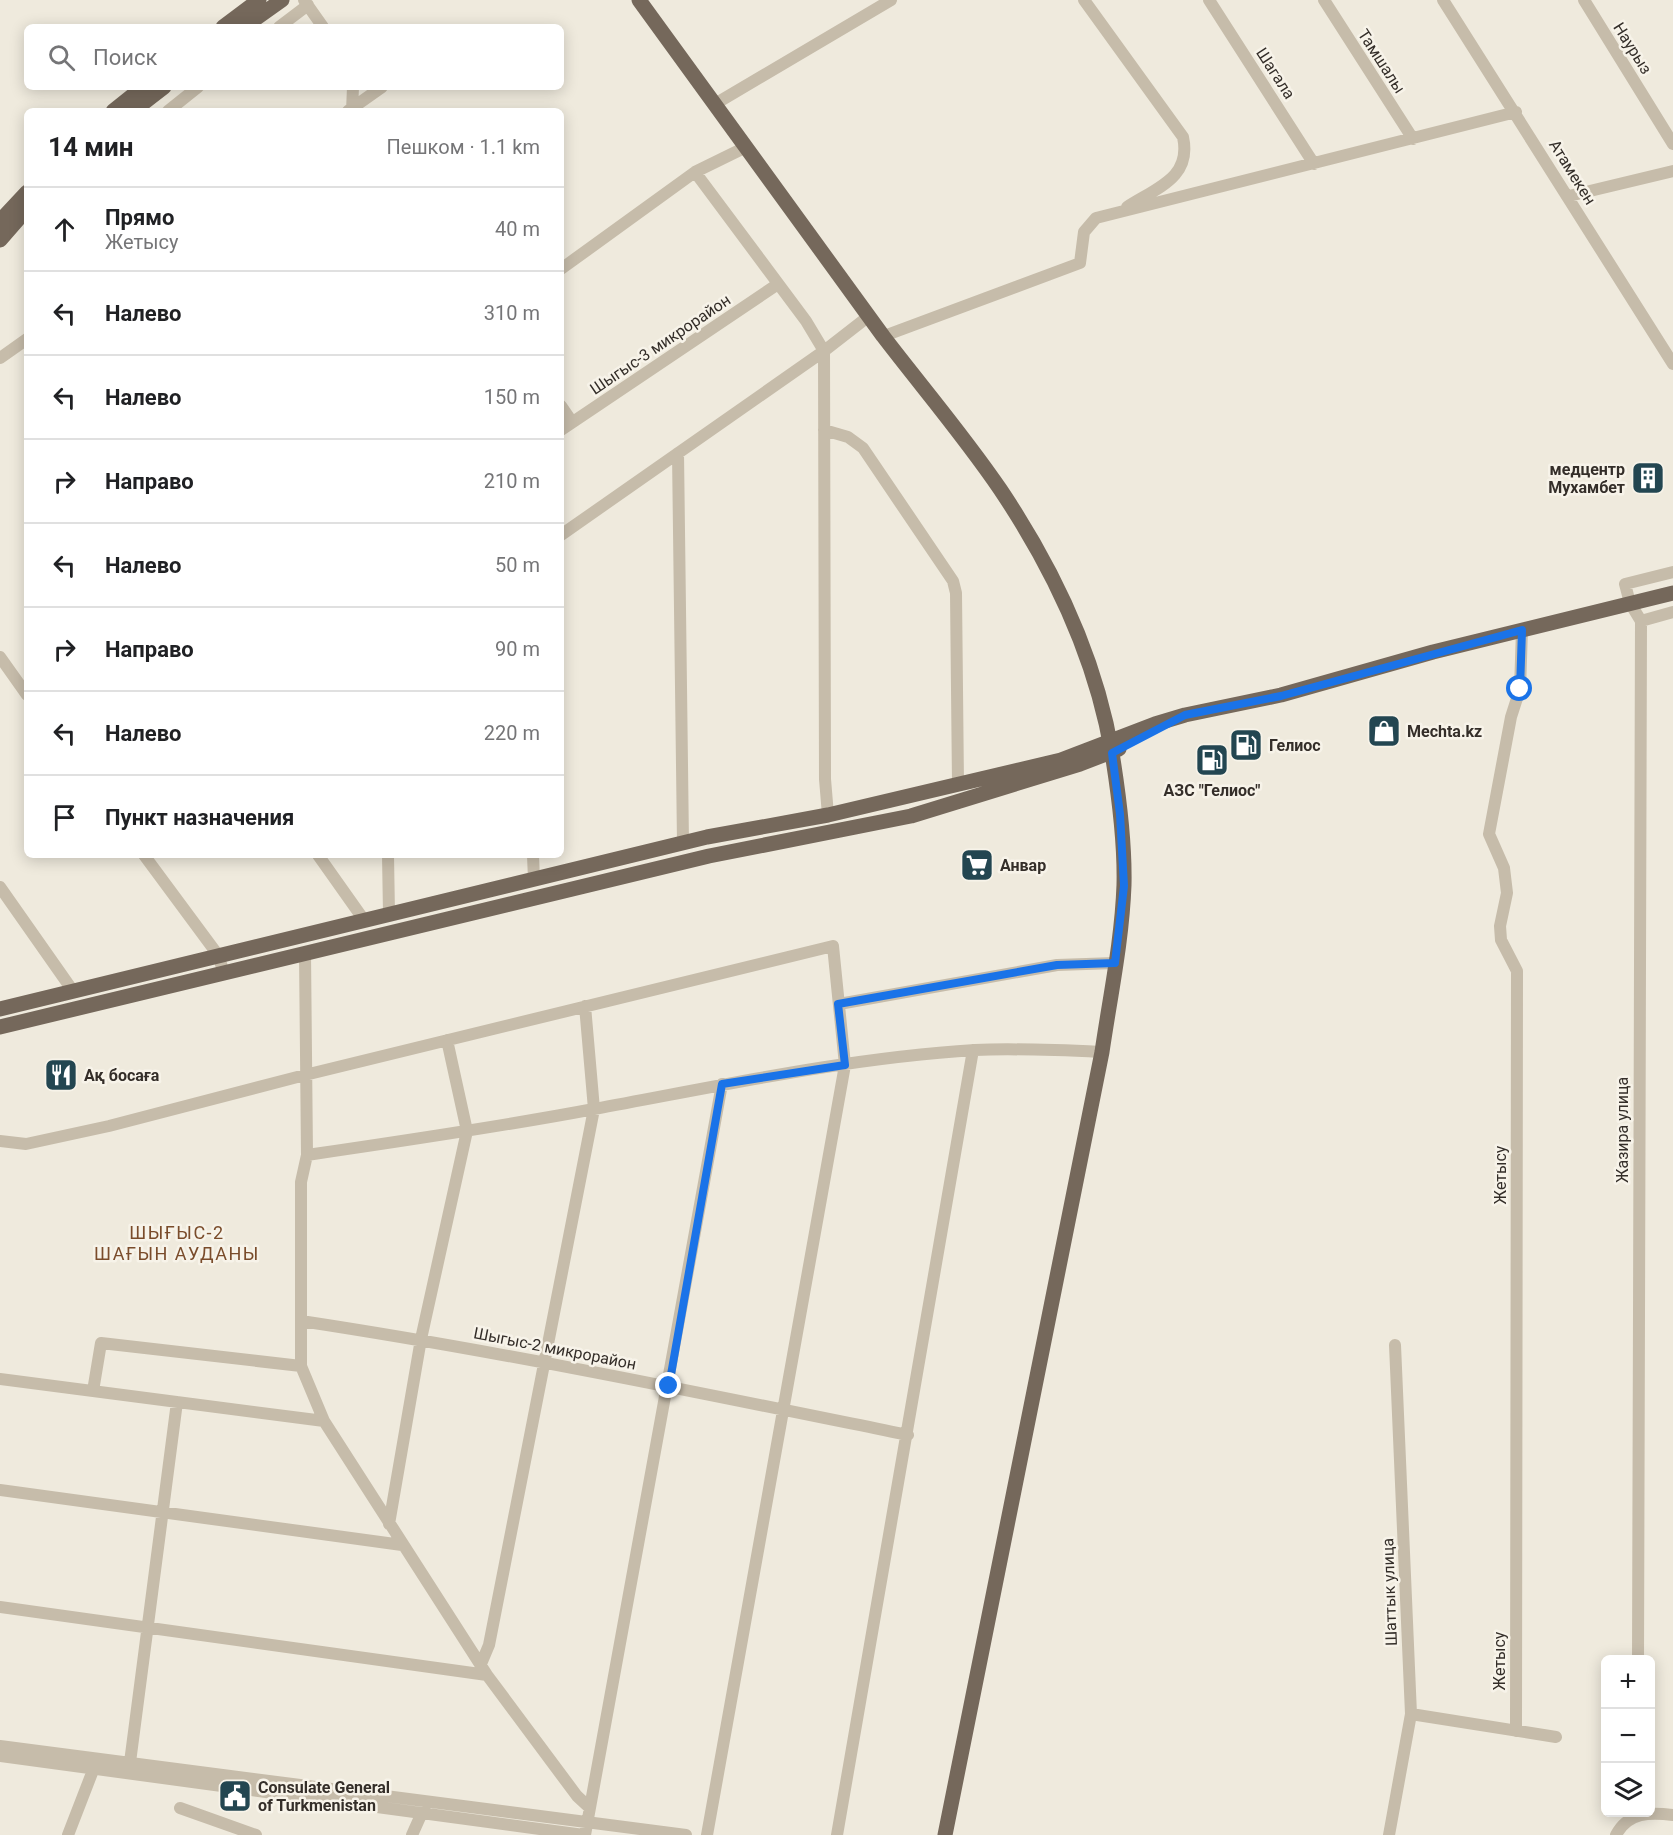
<!DOCTYPE html>
<html lang="ru">
<head>
<meta charset="utf-8">
<style>
	body { margin:0; font-family:Roboto,sans-serif; background:#f2f2f2; color:#202124 }
	.controls { position:absolute; right:18px; bottom:18px; display:grid; overflow:hidden; border-radius:9px; box-shadow:0 3px 15px #0003 }
	.controls button { width:54px; height:54px; display:grid; place-items:center; padding:0; border:0; border-bottom:2px solid #e0e0e0; background:#fff; color:#202124; font:30px sans-serif }
	.stop { position:absolute; width:18px; height:18px; margin:-14px; border:4px solid #1a73e8; border-radius:50%; background:#fff }
	.stop.end { background:#1a73e8; border-color:#fff; box-shadow:0 2px 6px #0008 }
	.list { margin:0; padding:0; list-style:none }
	h2 { display:flex; justify-content:space-between; align-items:center; height:78px; margin:0; padding:0 24px; font-size:26px }
	h2 small { font-size:20px; font-weight:400; color:#757577 }
	.list li { display:grid; grid-template-columns:39px 1fr auto; gap:18px; align-items:center; box-sizing:border-box; height:84px; padding:0 24px; border-top:2px solid #e0e0e0 }
	.list b { display:block; font-size:22px; white-space:nowrap }
	.list p { margin:0; font-size:20px; white-space:nowrap; color:#757577 }
	.list em { font-size:20px; font-style:normal; color:#757577 }
	.icon { flex:none; width:33px; height:33px; fill:none; stroke:currentColor; stroke-width:2; stroke-linecap:round; stroke-linejoin:round }
	.map { position:relative; flex:none; width:1673px; height:1835px; overflow:hidden }
	.search { position:absolute; background:#fff; box-shadow:0 3px 15px #0003; left:24px; top:24px; width:540px; height:66px; display:flex; align-items:center; gap:15px; box-sizing:border-box; padding:0 21px; border-radius:9px; color:#757577; font-size:22px }
	.panel { position:absolute; background:#fff; box-shadow:0 3px 15px #0003; left:24px; top:108px; width:540px; height:750px; border-radius:9px }
	.map>svg:first-child { display:block }
	.lines { fill:none; stroke-linecap:round; stroke-linejoin:round }
	.minor { stroke:#c6bcaa; stroke-width:12 }
	.major { stroke:#75685b; stroke-width:15 }
	.route { stroke:#1a73e8; stroke-width:8 }
	.labels { text-anchor:middle; stroke-width:5; stroke-linejoin:round; paint-order:stroke }
	.street-label { font-size:16px; fill:#342e29; stroke:#f7f3e9 }
	.poi-label { font-size:16px; font-weight:bold; fill:#342e29; stroke:#f7f3e9; text-anchor:start }
	.neighbourhood-label { font-size:18px; letter-spacing:1.5px; fill:#7a4c2b; stroke:#f7f3e9 }
</style>
</head>
<body>
<div class="map">
<svg width="1673" height="1835" viewBox="0 0 1673 1835">
	<rect width="100%" height="100%" fill="#efeadd"/>
	<g class="lines">
		<path class="minor" d="M304,0L323,27
			M1084,0L1183,137C1192,178 1156,188 1127,207
			M1209,0L1314,164
			M1324,0L1413,139
			M1443,0L1673,364
			M1584,0L1673,144
			M279,27L308,5
			M715,104L891,0
			M168,111L198,87
			M348,111L382,87
			M352,111L353,87
			M695,172L806,321L824,351L825,779L828,815
			M1569,196L1673,171
			M561,269L695,172L746,147
			M884,336L1080,263L1084,232L1096,218L1516,112
			M0,358L27,339
			M561,406L572,422
			M561,430L778,284
			M824,430L848,437L863,448L953,581L956,593L958,784
			M678,453L683,843
			M561,535L824,351L869,316
			M1641,621L1673,612
			M0,657L27,695
			M144,855L218,955L224,973
			M318,855L364,920
			M388,855L389,914
			M533,855L534,880
			M0,887L73,991
			M305,953L307,1155L301,1182V1366L324,1421L487,1675L577,1796L590,1808
			M839,1004L1057,965L1115,963
			M0,1141L26,1144L109,1126L305,1075L833,946L845,1065L707,1835
			M307,1155C403,1141 499,1127 594,1109C720,1086 846,1058 975,1050C1017,1048 1059,1050 1102,1052
			M301,1321C505,1352 706,1394 908,1435
			M0,1379L324,1421
			M93,1391L101,1343L301,1366
			M0,1490L402,1545
			M389,1524L421,1339L467,1131L447,1040
			M0,1607L487,1675
			M1638,1660L1641,621L1630,603L1625,584L1673,572
			M481,1664L489,1645L594,1109L585,1006
			M1411,1714L1556,1737
			M1516,1731L1517,971L1501,940L1500,926L1507,893L1504,868L1489,834L1511,717L1520,689L1522,630
			M0,1746L686,1835
			M0,1756L584,1835
			M129,1770L177,1402
			M180,1808L256,1835
			M68,1835L97,1760
			M412,1835L425,1806
			M585,1835L722,1084
			M837,1835L973,1050
			M1389,1835L1411,1714L1395,1345
			M1616,1835C1628,1812 1650,1812 1673,1815"/>
		<path class="major" d="M639,0C720,112 801,224 883,336C922,387 964,436 1000,489C1053,568 1096,659 1112,753C1119,796 1125,842 1124,885C1122,941 1110,997 1102,1052L945,1835
			M223,27L259,0
			M244,27L282,0
			M113,111L143,87
			M133,111L164,87
			M0,221L27,192
			M0,240L27,209
			M0,1009L707,837L828,815L1061,760L1155,724L1185,715L1281,695L1433,652L1673,593
			M0,1027L709,856L911,816L1080,764L1119,749"/>
	</g>
	<g class="lines">
		<path class="route" d="M669,1386L722,1084L845,1065L838,1004L1057,965L1115,963L1124,886L1120,814L1112,753L1185,715L1281,696L1522,630L1520,689"/>
	</g>
	<defs>
		<g id="building-square" transform="scale(1.725)"><rect x="-9" y="-9" width="18" height="18" rx="4" fill="#234651" stroke="#f7f3e9"/><path d="M-4-6H4V6H1V3H-1V6H-4ZM-2.5-4.3h1.7v1.8h-1.7ZM.8-4.3h1.7v1.8H.8ZM-2.5-1h1.7V.8h-1.7ZM.8-1h1.7V.8H.8Z" fill="#fff"/></g>
		<g id="shop-square" transform="scale(1.725)"><rect x="-9" y="-9" width="18" height="18" rx="4" fill="#234651" stroke="#f7f3e9"/><path d="M-5-2.5h2.3a2.7 3.5 0 0 1 5.4 0H5L5.5 6h-11ZM-1.5-2.5h3a1.5 2.3 0 0 0-3 0Z" fill="#fff"/></g>
		<g id="fuel-square" transform="scale(1.725)"><rect x="-9" y="-9" width="18" height="18" rx="4" fill="#234651" stroke="#f7f3e9"/><path d="M-5.5-6h7V0h2V4h1.3V-2.5L3-4.5l.8-.8L6-3V5H2.5V1h-1V6h-7ZM-4.2-4.7v3.2H.2V-4.7Z" fill="#fff"/></g>
		<g id="supermarket-square" transform="scale(1.725)"><rect x="-9" y="-9" width="18" height="18" rx="4" fill="#234651" stroke="#f7f3e9"/><path d="M-6-5.5h2.5l.6 2H6L4.5 2H-2.5L-4.4-4H-6ZM-1.5 3.2a1.3 1.3 0 1 0 .1 0ZM3 3.2a1.3 1.3 0 1 0 .1 0Z" fill="#fff"/></g>
		<g id="restaurant-square" transform="scale(1.725)"><rect x="-9" y="-9" width="18" height="18" rx="4" fill="#234651" stroke="#f7f3e9"/><path d="M-5-6h1v4h1v-4h1v4h1v-4h1v5L-1.5 .5V6h-2V.5L-5-1ZM5-6V6H3V1.5H1.5Q1.5-4 5-6Z" fill="#fff"/></g>
		<g id="civic-square" transform="scale(1.725)"><rect x="-9" y="-9" width="18" height="18" rx="4" fill="#234651" stroke="#f7f3e9"/><path d="M-.6-6.5H3V-4.5H.6V-3L4-1V1h2V6H-6V1h2V-1L-.6-3ZM-1.2 2.5V6h2.4V2.5Z" fill="#fff"/></g>
	</defs>
	<g fill-rule="evenodd">
		<use href="#building-square" x="1648" y="478"/>
		<use href="#shop-square" x="1384" y="731"/>
		<use href="#fuel-square" x="1246" y="745"/>
		<use href="#fuel-square" x="1212" y="760"/>
		<use href="#supermarket-square" x="977" y="865"/>
		<use href="#restaurant-square" x="61" y="1075"/>
		<use href="#civic-square" x="235" y="1796"/>
	</g>
	<g class="labels">
		<g class="street-label">
			<text transform="translate(1633 48) rotate(58)" y="6">Наурыз</text>
			<text transform="translate(1382 61) rotate(57)" y="6">Тамшалы</text>
			<text transform="translate(1276 73) rotate(57)" y="6">Шагала</text>
			<text transform="translate(1573 172) rotate(58)" y="6">Атамекен</text>
			<text transform="translate(660 344) rotate(-34)" y="6">Шыгыс-3 микрорайон</text>
			<text transform="translate(1622 1130) rotate(-90)" y="6">Жазира улица</text>
			<text transform="translate(1500 1175) rotate(-90)" y="6">Жетысу</text>
			<text transform="translate(555 1348) rotate(11)" y="6">Шыгыс-2 микрорайон</text>
			<text transform="translate(1389 1592) rotate(-92)" y="6">Шаттык улица</text>
			<text transform="translate(1499 1661) rotate(-90)" y="6">Жетысу</text>
		</g>
		<g class="poi-label">
			<text x="1625" y="475" text-anchor="end">медцентр<tspan x="1625" dy="18">Мухамбет</tspan></text>
			<text x="1407" y="737">Mechta.kz</text>
			<text x="1269" y="751">Гелиос</text>
			<text x="1212" y="796" text-anchor="middle">АЗС "Гелиос"</text>
			<text x="1000" y="871">Анвар</text>
			<text x="84" y="1081">Ақ босаға</text>
			<text x="258" y="1793">Consulate General<tspan x="258" dy="18">of Turkmenistan</tspan></text>
		</g>
		<g class="neighbourhood-label">
			<text x="177" y="1239">ШЫҒЫС-2<tspan x="177" dy="21">ШАҒЫН АУДАНЫ</tspan></text>
		</g>
	</g>
</svg>
<div class="controls">
<button>+</button>
<button>−</button>
<button><svg class="icon" aria-label="layers" viewBox="0 0 24 24"><path d="M12 4l9 5-9 5-9-5zM3 14l9 5 9-5"/></svg></button>
</div>
<div class="stop" style="left:1520px;top:689px"></div>
<div class="stop end" style="left:669px;top:1386px"></div>
<div class="search"><svg class="icon" aria-label="search" viewBox="0 0 24 24"><circle cx="10" cy="10" r="6"/><path d="M15 15l6 6"/></svg>Поиск</div>
<section class="panel">
<h2>14 мин<small>Пешком · 1.1 km</small></h2>
<ul class="list">
<li><svg class="icon" aria-label="ahead" viewBox="0 0 24 24"><path d="M12 20V5M6 11l6-6 6 6"/></svg><div><b>Прямо</b><p>Жетысу</p></div><em>40 m</em></li>
<li><svg class="icon" aria-label="left" viewBox="0 0 24 24"><path d="M17 20v-9H6M10 6l-5 5 5 5"/></svg><div><b>Налево</b></div><em>310 m</em></li>
<li><svg class="icon" aria-label="left" viewBox="0 0 24 24"><path d="M17 20v-9H6M10 6l-5 5 5 5"/></svg><div><b>Налево</b></div><em>150 m</em></li>
<li><svg class="icon" aria-label="right" viewBox="0 0 24 24"><path d="M7 20v-9h11M14 6l5 5-5 5"/></svg><div><b>Направо</b></div><em>210 m</em></li>
<li><svg class="icon" aria-label="left" viewBox="0 0 24 24"><path d="M17 20v-9H6M10 6l-5 5 5 5"/></svg><div><b>Налево</b></div><em>50 m</em></li>
<li><svg class="icon" aria-label="right" viewBox="0 0 24 24"><path d="M7 20v-9h11M14 6l5 5-5 5"/></svg><div><b>Направо</b></div><em>90 m</em></li>
<li><svg class="icon" aria-label="left" viewBox="0 0 24 24"><path d="M17 20v-9H6M10 6l-5 5 5 5"/></svg><div><b>Налево</b></div><em>220 m</em></li>
<li><svg class="icon" aria-label="arrive" viewBox="0 0 24 24"><path d="M6 21V4h12l-3 4 3 4H6"/></svg><div><b>Пункт назначения</b></div></li>
</ul>
</section>
</div>
</body>
</html>
